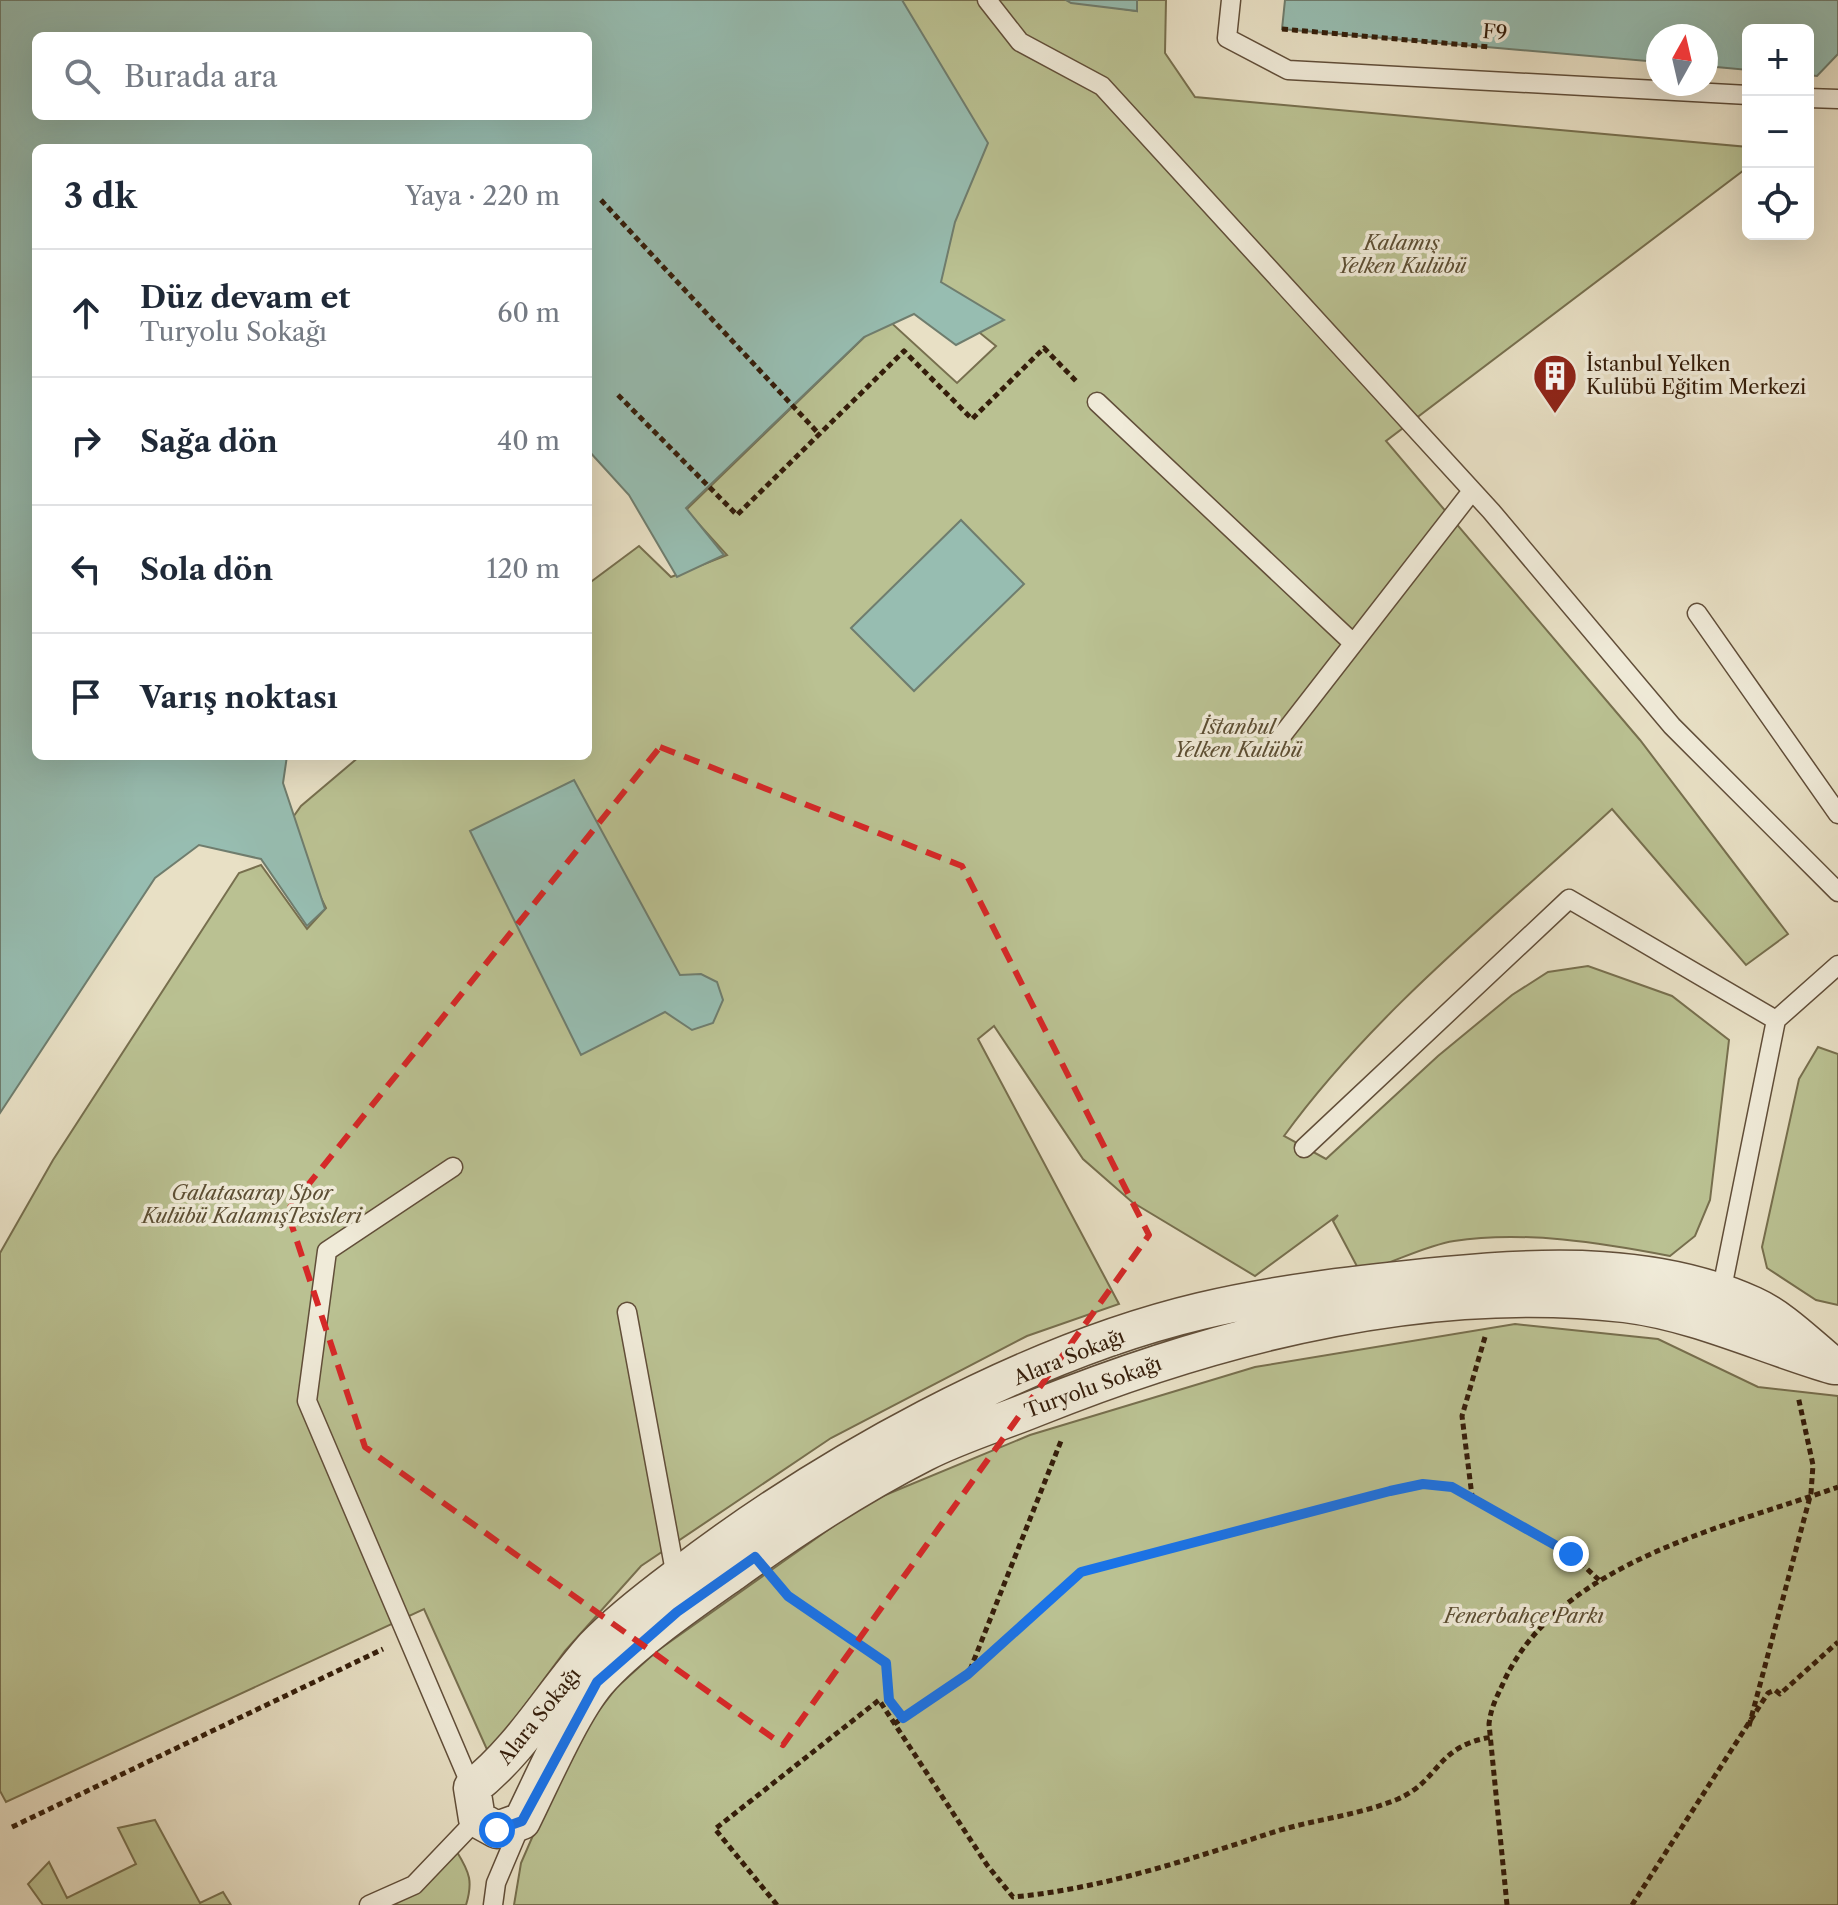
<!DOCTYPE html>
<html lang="tr">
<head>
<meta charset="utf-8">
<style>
	body { margin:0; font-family:"Libre Caslon Text",serif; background:#f2f2f3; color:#1f2937 }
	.controls { position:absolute; right:24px; top:24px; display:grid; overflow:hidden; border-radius:12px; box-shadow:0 8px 32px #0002 }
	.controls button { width:72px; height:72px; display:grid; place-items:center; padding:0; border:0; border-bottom:2px solid #e0e1e3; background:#fff; color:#1f2937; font:40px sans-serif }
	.compass { position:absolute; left:1646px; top:24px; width:72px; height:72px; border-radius:50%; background:#fff; box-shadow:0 8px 32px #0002; rotate:8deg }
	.stop { position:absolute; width:24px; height:24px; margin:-18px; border:6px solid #1a73e8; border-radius:50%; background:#fff }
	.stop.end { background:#1a73e8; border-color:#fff; box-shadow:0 2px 8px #0008 }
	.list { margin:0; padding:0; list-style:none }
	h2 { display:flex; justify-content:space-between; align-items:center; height:104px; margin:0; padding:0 32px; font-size:34px }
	h2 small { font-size:26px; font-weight:400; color:#747a83 }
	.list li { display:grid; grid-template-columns:52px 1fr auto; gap:24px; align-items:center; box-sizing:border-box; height:128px; padding:0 32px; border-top:2px solid #e0e1e3 }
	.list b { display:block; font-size:30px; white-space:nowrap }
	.list p { margin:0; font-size:26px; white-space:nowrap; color:#747a83 }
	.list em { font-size:26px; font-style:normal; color:#747a83 }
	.icon { flex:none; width:44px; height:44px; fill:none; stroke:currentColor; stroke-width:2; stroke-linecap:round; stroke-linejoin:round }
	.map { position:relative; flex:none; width:1838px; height:1905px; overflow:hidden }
	.search { position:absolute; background:#fff; box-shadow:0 8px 32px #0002; left:32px; top:32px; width:560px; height:88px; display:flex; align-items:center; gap:20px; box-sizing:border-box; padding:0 28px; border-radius:12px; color:#747a83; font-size:30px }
	.panel { position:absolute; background:#fff; box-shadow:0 8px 32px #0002; left:32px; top:144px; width:560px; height:616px; border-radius:12px }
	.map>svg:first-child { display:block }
	.green { fill:#bac192; stroke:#776f4e; stroke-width:2 }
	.water { fill:#97bdb1; stroke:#6f7d6e; stroke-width:2; fill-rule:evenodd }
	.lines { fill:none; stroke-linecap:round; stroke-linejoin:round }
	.service-casing { stroke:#614e39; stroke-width:21 }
	.minor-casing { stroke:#614e39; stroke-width:39 }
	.path { stroke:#341d0a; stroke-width:5; stroke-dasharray:6 4; stroke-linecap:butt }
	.service { stroke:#f0ebd9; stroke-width:18 }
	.minor { stroke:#f0ebd9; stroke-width:36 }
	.route { stroke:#1a73e8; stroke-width:10 }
	.marked { fill:none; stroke:#d62828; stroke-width:6; stroke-dasharray:16 10; stroke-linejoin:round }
	.labels { text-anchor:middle; stroke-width:7; stroke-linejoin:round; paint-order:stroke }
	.street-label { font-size:20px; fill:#341d0a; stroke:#f0ebd9 }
	.park-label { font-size:20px; font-style:italic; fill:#5c4e33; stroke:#f0ebd9 }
	.poi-label { font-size:20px; fill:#341d0a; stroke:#f0ebd9; text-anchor:start }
</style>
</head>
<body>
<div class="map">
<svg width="1838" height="1905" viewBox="0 0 1838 1905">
	<rect width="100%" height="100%" fill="#e8e0c5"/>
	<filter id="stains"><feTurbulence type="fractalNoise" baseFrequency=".0025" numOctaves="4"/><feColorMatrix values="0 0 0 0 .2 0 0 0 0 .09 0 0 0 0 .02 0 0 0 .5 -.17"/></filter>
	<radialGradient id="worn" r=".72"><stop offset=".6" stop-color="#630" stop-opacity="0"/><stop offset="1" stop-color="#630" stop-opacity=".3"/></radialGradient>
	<path class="green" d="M873,0H1066L1137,11V0H1166L1165,53L1195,97L1748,147V167L1386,441L1640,740L1788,934L1746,965L1612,809C1500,913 1374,1012 1284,1136L1326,1159L1438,1056L1512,995L1548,972L1588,966L1672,996L1729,1040L1710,1200L1695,1236L1670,1256C1603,1243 1523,1230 1454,1241C1423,1246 1392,1264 1360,1272L1333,1221L1338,1215L1255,1276L1132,1202L1083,1159L994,1026L978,1039L1119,1304L1027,1336L831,1438L641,1566L565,1651L489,1754L424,1609L6,1802L0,1791V1253L53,1160L239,873L261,865L307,929L326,908L286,827L301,806L360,756H588V584L639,546L671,577L727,555L686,510L885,317L957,383L996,346L926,289Z
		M1818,1047L1838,1054V1305L1816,1300L1767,1268L1762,1247L1799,1079Z
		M1515,1324L1658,1339L1758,1387L1838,1396V1905H514L521,1863L551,1794L583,1731L617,1687L657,1651L866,1503L1030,1435L1255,1367Z
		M155,1820L200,1903L223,1892L231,1905H43L28,1884L49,1862L67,1898L136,1864L118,1828Z
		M457,1852C470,1873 473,1882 466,1905H382Z"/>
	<path class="water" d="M0,0H902L988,143L955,222L941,282L1004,320L956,345L914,314L864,337L686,508L724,555L677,577L629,495L588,450V148H36V756H287L283,783L325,909L307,926L261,859L199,845L155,878L0,1113ZM588,36V116H36V36Z
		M1066,0H1137V11L1071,3Z
		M1285,0H1838V54L1817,76L1808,75V30H1748V70L1706,66V36H1658V62L1282,29Z
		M961,520L1024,584L914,691L851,628Z
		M574,780L680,975L701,974L717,982L723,1000L713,1023L692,1030L665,1012L581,1055L470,831Z"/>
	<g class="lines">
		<g class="service-casing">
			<path id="service" d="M987,0L1020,42L1102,86L1491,511L1672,726L1838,892
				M1231,0L1227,38L1288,70L1748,95
				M1808,98L1838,99
				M1097,402L1353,643
				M1697,613L1838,814
				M1273,747L1472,491
				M1304,1148L1569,899L1776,1020
				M453,1167L327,1251L307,1401L472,1788
				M1721,1293L1776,1020L1838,965
				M627,1312L676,1577
				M369,1905L414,1885L477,1819
				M493,1905L496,1883L521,1824"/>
		</g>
		<g class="minor-casing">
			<path id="minor" d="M1834,1366C1809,1346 1782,1318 1753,1305C1659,1262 1548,1265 1447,1275C1365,1283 1282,1292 1201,1311C1024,1353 821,1466 677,1577C649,1598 618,1622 594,1647C553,1693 521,1750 472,1788L477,1819L497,1830L522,1821C541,1783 571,1713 597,1682C630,1644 691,1602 732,1573C793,1529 857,1487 924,1453C959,1435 999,1423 1036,1408C1220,1334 1425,1281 1625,1304C1697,1313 1765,1346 1834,1366H1838"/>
		</g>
		<path class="path" d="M1282,29L1489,47
			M601,200L819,434
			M618,395L737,515L904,351L972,419L1044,348L1077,382
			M1485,1337L1462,1416L1472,1496L1571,1554L1599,1580
			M779,1585L788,1596L886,1663L889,1700L903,1718
			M970,1670L1061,1441
			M894,1724L968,1674L1081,1572L1423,1484L1452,1487L1472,1496
			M1749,1726L1811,1493L1813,1465L1798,1396
			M12,1827L383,1649
			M777,1905L715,1829L879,1700L987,1865L1013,1897C1102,1889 1190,1859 1274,1832C1315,1819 1357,1816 1398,1799C1441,1780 1435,1746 1492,1737
			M1507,1905L1489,1724C1491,1706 1498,1695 1505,1679C1561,1562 1726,1527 1838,1487
			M1632,1905L1768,1693L1775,1690L1780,1694L1838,1642"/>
		<use href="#service" class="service"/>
		<use href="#minor" class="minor"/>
	</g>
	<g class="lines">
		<path class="route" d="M497,1830L522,1821L597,1682L677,1612L755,1557L788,1596L886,1663L889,1700L903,1718L968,1674L1081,1572L1390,1491L1423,1484L1452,1487L1571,1554"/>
	</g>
	<path class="marked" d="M660,747L962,866L1149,1235L783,1745L365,1447L287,1211Z"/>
	<defs>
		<g id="building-pin" transform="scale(2.3)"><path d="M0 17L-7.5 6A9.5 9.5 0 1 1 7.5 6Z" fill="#8f2418" stroke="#f0ebd9"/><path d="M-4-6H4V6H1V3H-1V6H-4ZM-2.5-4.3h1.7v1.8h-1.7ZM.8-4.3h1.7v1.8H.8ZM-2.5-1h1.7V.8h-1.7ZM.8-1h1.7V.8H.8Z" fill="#fff"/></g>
	</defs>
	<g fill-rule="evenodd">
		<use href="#building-pin" x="1555" y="376"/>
	</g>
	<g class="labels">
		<g class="street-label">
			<text transform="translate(1495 32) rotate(5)" y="7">F9</text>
			<text transform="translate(1069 1357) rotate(-22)" y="7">Alara Sokağı</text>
			<text transform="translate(1093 1387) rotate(-20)" y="7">Turyolu Sokağı</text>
			<text transform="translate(539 1716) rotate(-51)" y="7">Alara Sokağı</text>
		</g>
		<g class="park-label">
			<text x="1402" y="250">Kalamış<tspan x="1402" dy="23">Yelken Kulübü</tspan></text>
			<text x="1238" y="734">İstanbul<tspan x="1238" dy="23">Yelken Kulübü</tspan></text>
			<text x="252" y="1200">Galatasaray Spor<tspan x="252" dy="23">Kulübü KalamışTesisleri</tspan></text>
			<text x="1524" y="1623">Fenerbahçe Parkı</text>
		</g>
		<g class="poi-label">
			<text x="1586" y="371">İstanbul Yelken<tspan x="1586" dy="23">Kulübü Eğitim Merkezi</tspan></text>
		</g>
	</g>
	<rect width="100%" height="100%" filter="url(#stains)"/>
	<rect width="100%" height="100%" fill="url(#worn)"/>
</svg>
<div class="controls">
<button>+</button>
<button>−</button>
<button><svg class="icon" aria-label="locate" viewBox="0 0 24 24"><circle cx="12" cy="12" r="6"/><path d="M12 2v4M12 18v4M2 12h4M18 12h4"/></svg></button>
</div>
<svg class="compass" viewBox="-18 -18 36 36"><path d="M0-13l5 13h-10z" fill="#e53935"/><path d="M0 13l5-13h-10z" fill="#747a83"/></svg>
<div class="stop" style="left:497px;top:1830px"></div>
<div class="stop end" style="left:1571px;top:1554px"></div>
<div class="search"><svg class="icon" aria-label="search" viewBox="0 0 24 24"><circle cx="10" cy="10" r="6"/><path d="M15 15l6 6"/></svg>Burada ara</div>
<section class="panel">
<h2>3 dk<small>Yaya · 220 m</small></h2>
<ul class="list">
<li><svg class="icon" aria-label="ahead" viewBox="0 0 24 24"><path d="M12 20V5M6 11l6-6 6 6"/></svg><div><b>Düz devam et</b><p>Turyolu Sokağı</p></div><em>60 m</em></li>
<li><svg class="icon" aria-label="right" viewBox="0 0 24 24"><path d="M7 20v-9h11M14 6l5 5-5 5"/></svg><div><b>Sağa dön</b></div><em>40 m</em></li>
<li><svg class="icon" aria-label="left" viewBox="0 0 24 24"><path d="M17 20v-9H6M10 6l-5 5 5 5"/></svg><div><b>Sola dön</b></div><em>120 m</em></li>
<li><svg class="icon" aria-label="arrive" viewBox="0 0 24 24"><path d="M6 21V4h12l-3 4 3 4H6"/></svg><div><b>Varış noktası</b></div></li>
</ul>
</section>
</div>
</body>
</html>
